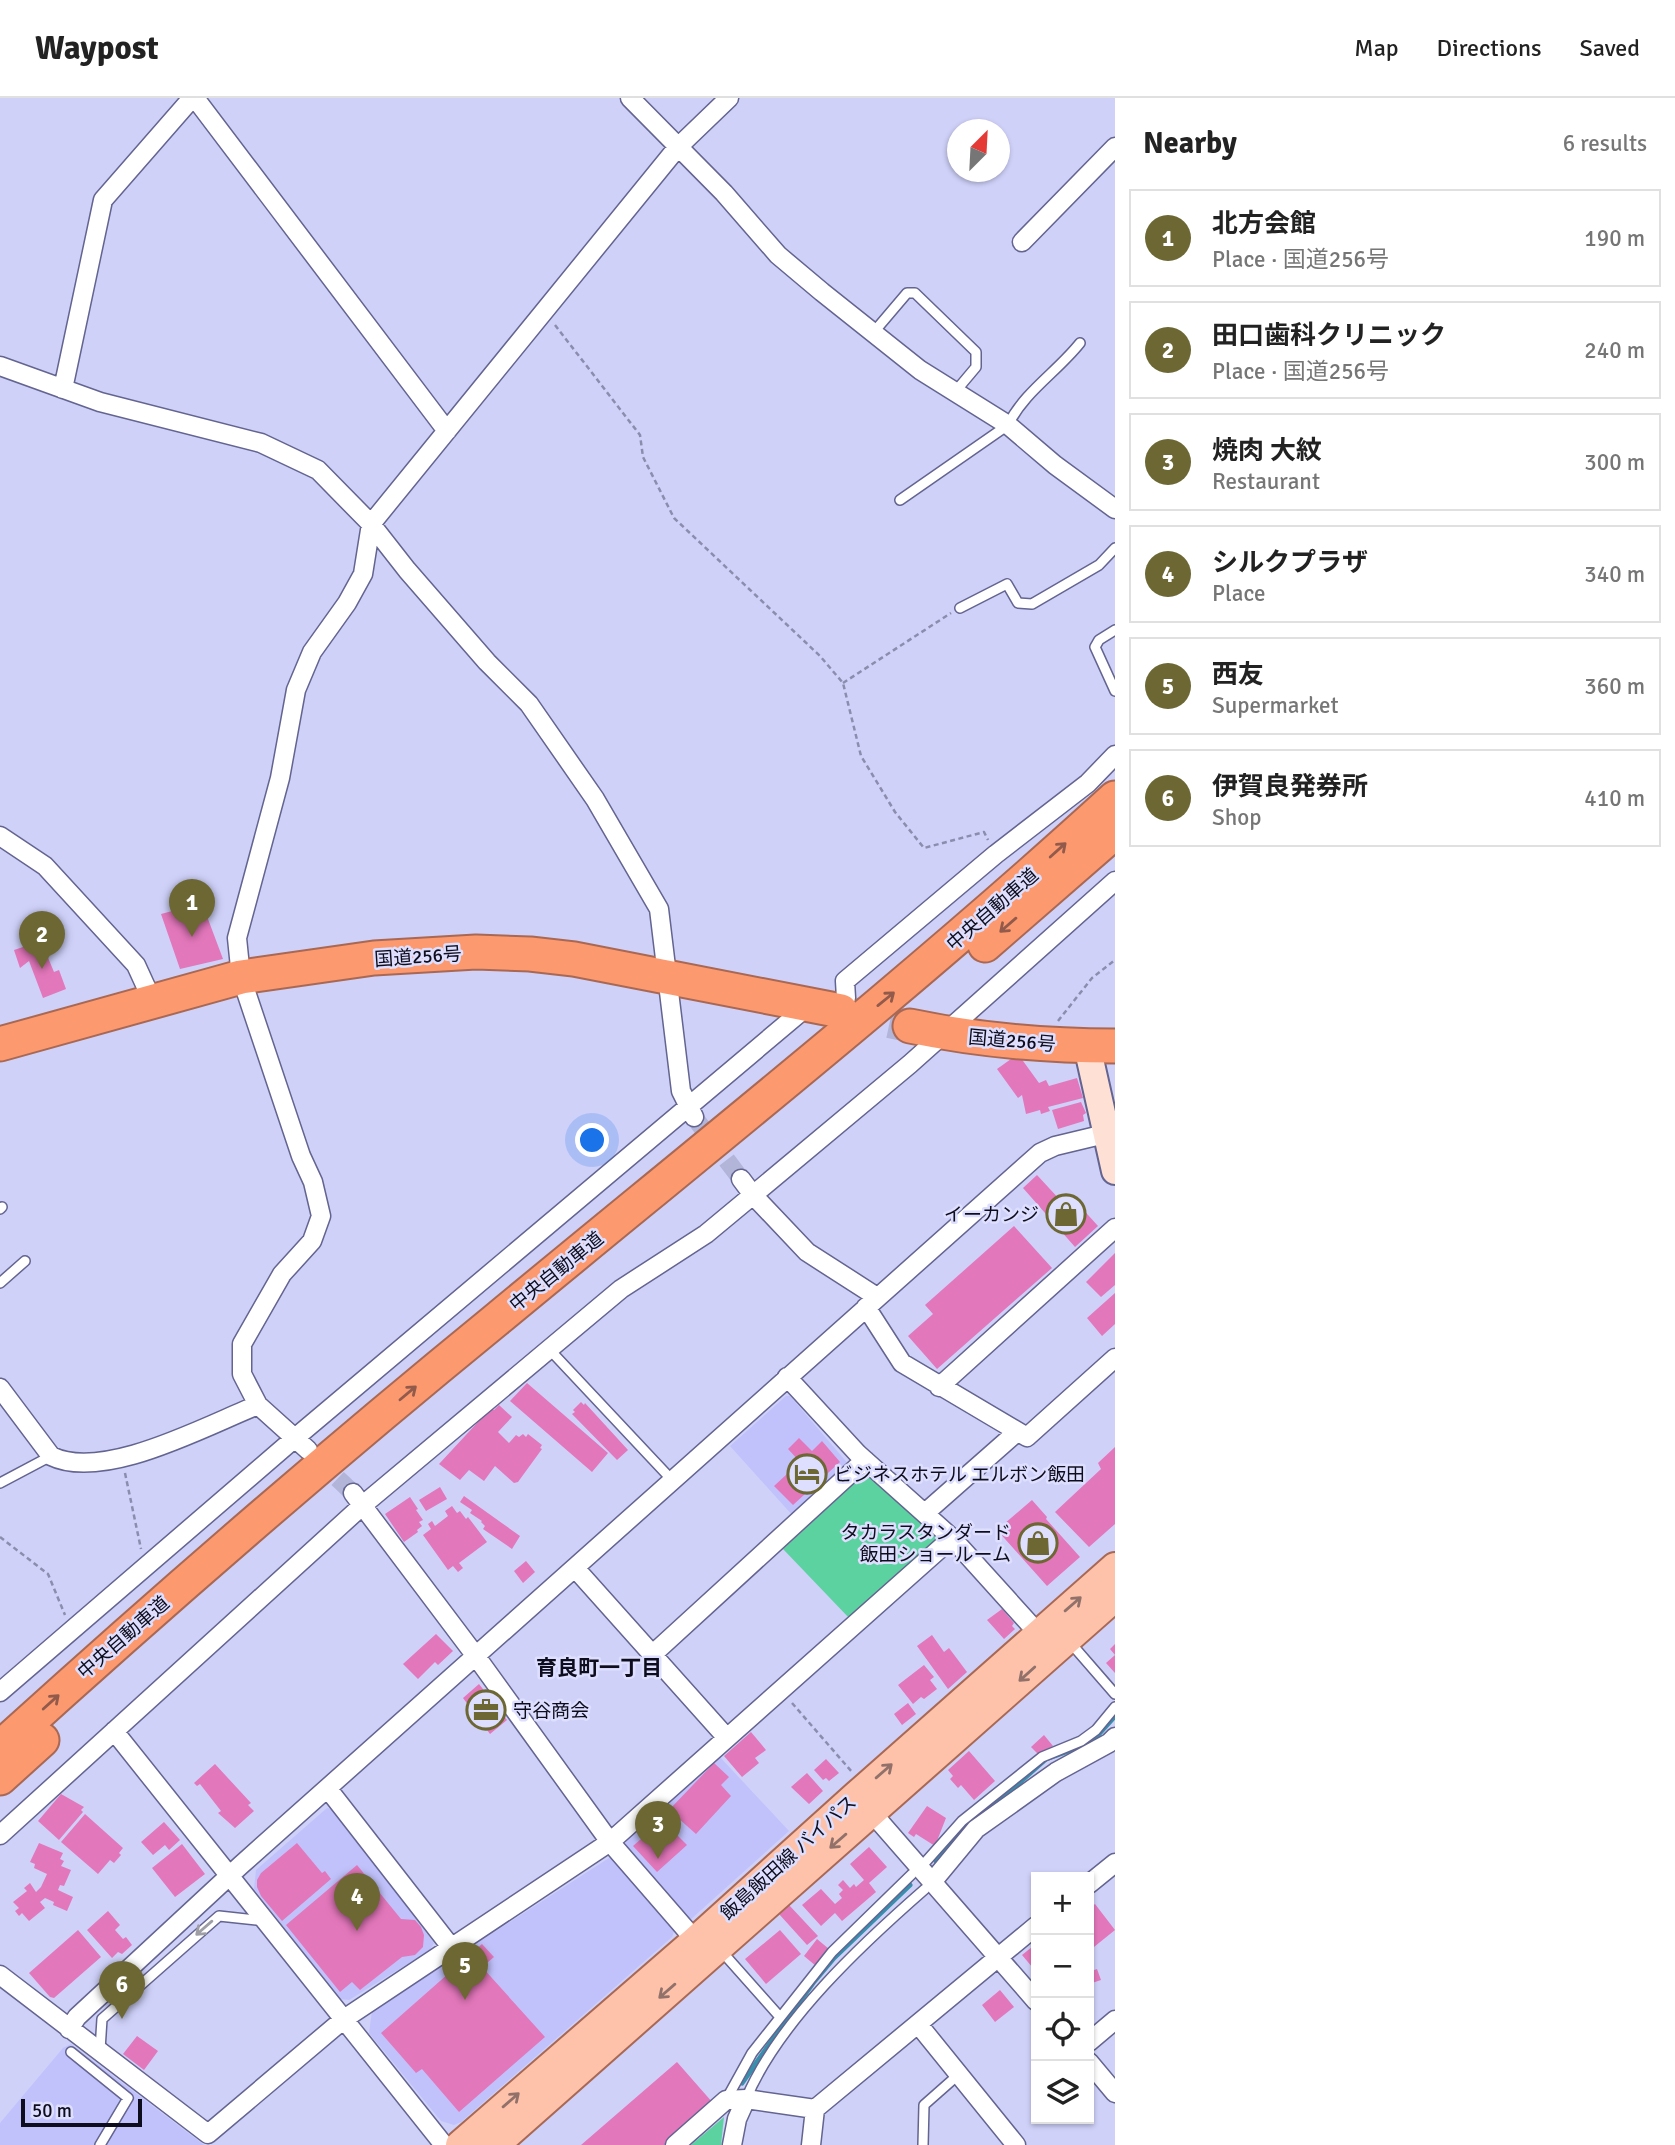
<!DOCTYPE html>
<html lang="en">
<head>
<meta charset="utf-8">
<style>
	body { margin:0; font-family:Signika,"Noto Sans JP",sans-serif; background:#f6f6f6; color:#222 }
	.controls { position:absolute; right:21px; bottom:21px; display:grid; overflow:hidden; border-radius:0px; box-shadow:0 2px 5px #0004 }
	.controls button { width:63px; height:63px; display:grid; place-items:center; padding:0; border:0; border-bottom:2px solid #e0e0e0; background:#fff; color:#222; font:35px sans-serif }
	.compass { position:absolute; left:947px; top:21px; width:63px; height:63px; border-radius:50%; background:#fff; box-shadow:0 2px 5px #0004; rotate:24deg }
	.scale { position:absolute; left:21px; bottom:18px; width:121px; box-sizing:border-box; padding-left:7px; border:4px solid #0e0d1e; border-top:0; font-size:19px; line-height:24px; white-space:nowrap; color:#0e0d1e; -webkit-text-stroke:5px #dedffe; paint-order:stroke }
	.you { position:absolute; left:593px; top:1043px; width:24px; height:24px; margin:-18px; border:5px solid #fff; border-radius:50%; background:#1a73e8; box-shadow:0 0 0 10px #1a73e833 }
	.badge { display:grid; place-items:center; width:46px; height:46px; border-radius:50%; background:#6c6733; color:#fff; font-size:23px; font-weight:700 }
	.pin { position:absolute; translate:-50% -58px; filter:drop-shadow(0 2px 4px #0008) }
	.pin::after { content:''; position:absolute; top:37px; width:24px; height:21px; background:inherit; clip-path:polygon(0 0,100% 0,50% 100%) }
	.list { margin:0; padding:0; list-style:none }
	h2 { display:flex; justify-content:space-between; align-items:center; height:91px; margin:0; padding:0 28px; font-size:30px }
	h2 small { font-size:23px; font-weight:400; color:#767676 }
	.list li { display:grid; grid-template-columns:46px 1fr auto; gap:21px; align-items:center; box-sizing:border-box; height:98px; margin:0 14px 14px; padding:0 14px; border:2px solid #e0e0e0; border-radius:0px }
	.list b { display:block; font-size:26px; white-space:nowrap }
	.list p { margin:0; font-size:23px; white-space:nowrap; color:#767676 }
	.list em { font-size:23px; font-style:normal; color:#767676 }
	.icon { flex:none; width:38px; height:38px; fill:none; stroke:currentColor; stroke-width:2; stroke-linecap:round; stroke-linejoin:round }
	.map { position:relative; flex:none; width:1115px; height:2047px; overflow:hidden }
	header { display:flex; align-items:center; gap:42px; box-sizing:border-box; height:98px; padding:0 35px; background:#fff; border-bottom:2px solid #e0e0e0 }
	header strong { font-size:33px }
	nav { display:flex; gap:38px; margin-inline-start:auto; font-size:24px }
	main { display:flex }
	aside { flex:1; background:#fff }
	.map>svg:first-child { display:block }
	.built { fill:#c1c2fb }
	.green { fill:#5dd2a1 }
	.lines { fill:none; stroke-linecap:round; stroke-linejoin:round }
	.stream { stroke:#378fac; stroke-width:5 }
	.building { fill:#e377bb }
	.street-tunnel { stroke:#b2b4d8; stroke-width:18; stroke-dasharray:18 9; stroke-linecap:butt }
	.highway-tunnel { stroke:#b2b4d8; stroke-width:33; stroke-dasharray:33 17; stroke-linecap:butt }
	.lane-casing { stroke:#636490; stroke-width:12 }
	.street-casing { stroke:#636490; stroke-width:21 }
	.secondary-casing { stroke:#636490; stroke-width:30 }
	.primary-casing { stroke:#a96853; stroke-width:32 }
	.highway-casing { stroke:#a96853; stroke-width:37 }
	.path { stroke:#8c8dad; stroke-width:2.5; stroke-dasharray:5 3.5; stroke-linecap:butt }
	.lane { stroke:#fff; stroke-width:9 }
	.street { stroke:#fff; stroke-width:18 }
	.secondary { stroke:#fee0d4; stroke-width:26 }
	.primary { stroke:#fdc2a9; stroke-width:28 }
	.highway { stroke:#fc996f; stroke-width:33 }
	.oneway { stroke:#915a4b }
	.oneway2 { stroke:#91716a }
	.oneway3 { stroke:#9f9ea5 }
	.labels { text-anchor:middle; stroke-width:5; stroke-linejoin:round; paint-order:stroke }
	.street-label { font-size:19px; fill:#0e0d1e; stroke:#dedffe }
	.poi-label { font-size:19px; fill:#0e0d1e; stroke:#dedffe; text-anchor:end }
	.neighbourhood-label { font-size:21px; font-weight:bold; fill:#0e0d1e; stroke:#dedffe }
</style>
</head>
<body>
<header>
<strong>Waypost</strong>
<nav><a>Map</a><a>Directions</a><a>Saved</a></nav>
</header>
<main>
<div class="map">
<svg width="1115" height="2047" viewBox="0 0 1115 2047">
	<rect width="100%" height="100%" fill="#cfd1f9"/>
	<path class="built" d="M786,1298H790L850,1368L794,1419L730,1348Z
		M719,1658L789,1733L690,1822L687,1823L624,1750L628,1738Z
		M327,1710L334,1711L434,1845L430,1852L349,1902L340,1901L254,1791L256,1772Z
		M609,1760L615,1762L675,1831L672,1839L461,2024L454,2027L441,2023L369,1935L372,1913Z
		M71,1946L204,2047H0V2025L63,1950Z"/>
	<path class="green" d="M868,1379H875L937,1436L938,1440L850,1521L783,1451L860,1380Z
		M724,2019L721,2047H691Z"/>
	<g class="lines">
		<path class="stream" d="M936,1763L972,1719L1011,1692L1046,1661L1080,1649L1097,1638L1115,1618
			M742,1985L813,1885L834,1860L910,1787"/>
	</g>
	<path class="building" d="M202,805L223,861L180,871L161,816Z
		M41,843L54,874L59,872L66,891L43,900L29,863L20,870L14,852Z
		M1018,956L1039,985L1046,982L1049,988L1077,980L1083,1000L1048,1009L1050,1013L1041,1016L1040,1012L1026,1016L1022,997L1018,1000L997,971Z
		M1081,1004L1086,1015L1083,1017L1084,1023L1058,1031L1052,1012Z
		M1037,1077L1061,1103L1069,1096L1098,1128L1075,1149L1023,1090Z
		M1014,1128L1052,1170L937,1271L908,1238L933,1216L925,1207Z
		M1115,1155V1187L1101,1199L1086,1184Z
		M1115,1195V1226L1102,1238L1087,1220Z
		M527,1285L608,1355L592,1374L510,1303Z
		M581,1304L584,1307L585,1305L628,1352L617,1362L572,1316L575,1314L573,1312Z
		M499,1307L512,1319L498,1334L509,1345L516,1337L519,1339L523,1336L526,1339L528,1336L542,1347L540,1350L542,1351L518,1384L514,1385L495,1368L484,1383L469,1372L460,1382L439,1366L491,1310L494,1312Z
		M799,1340L812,1353L822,1343L840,1364L793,1407L774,1388L800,1364L788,1351Z
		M1115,1349V1426L1089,1449L1055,1414L1101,1371L1098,1365Z
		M440,1389L447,1401L426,1413L419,1402Z
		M464,1398L520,1438L512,1451L483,1431L485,1428L481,1424L482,1423L470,1415L472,1412L460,1404Z
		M410,1399L418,1411L416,1412L423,1422L419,1424L422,1428L417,1432L418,1434L404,1444L385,1416Z
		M1032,1402L1047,1419L1046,1421L1080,1459L1047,1488L997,1432Z
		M452,1408L457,1415L460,1413L466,1421L468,1419L487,1444L459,1465L463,1470L458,1474L453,1468L448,1472L423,1437L431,1431L428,1426L432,1423L435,1428L448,1418L445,1413Z
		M526,1463L535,1474L523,1485L514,1473Z
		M1002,1511L1014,1525L1012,1528L1015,1531L1004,1541L987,1522Z
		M436,1536L453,1553L438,1567L435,1564L418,1581L403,1566Z
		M932,1537L944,1554L949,1550L967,1574L948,1591L917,1548Z
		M1115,1546V1575L1106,1565L1115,1557L1110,1551Z
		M924,1567L934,1579L930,1582L937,1591L924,1601L921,1599L913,1606L898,1587Z
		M479,1586L507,1622L490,1636L463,1600Z
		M908,1605L916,1616L902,1627L894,1616Z
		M751,1634L766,1652L755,1660L759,1665L742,1679L724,1658Z
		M1044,1637L1053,1648L1038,1656L1031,1649Z
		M969,1653L995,1683L974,1702L961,1687L958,1690L950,1681L953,1678L948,1672Z
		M826,1661L839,1675L829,1683L826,1680L823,1682L814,1672Z
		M714,1665L729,1679L721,1687L731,1698L696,1736L669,1712Z
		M215,1666L251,1705L248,1707L254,1713L235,1730L218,1715L221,1713L200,1686L197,1688L194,1685Z
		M807,1675L823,1693L809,1706L791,1689Z
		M61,1696L84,1709L81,1712L83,1714L59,1742L38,1723Z
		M927,1708L946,1720L935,1748L916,1736L914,1739L908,1735Z
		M85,1716L123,1750L119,1755L121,1757L114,1765L110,1762L98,1776L61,1744Z
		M164,1724L180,1742L169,1752L165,1747L153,1757L141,1744Z
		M657,1727L662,1732L668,1728L687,1747L657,1774L633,1748Z
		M39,1745L63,1755L60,1761L64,1763L61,1768L71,1772L64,1788L60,1787L58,1792L73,1799L67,1813L53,1807L54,1804L45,1800L40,1804L45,1810L29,1823L22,1815L19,1818L15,1813L19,1810L13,1804L27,1793L24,1790L30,1785L36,1794L41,1789L47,1776L34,1770L35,1766L30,1764Z
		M297,1745L322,1775L325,1773L331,1781L282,1823L261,1798L257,1789V1782L261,1775Z
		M182,1746L205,1776L175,1799L152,1770Z
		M869,1749L887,1769L869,1785L876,1794L842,1823L835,1815L821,1828L802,1807L821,1791L835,1806L842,1800L839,1796L843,1792L838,1787L843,1782L850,1790L854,1786L856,1789L864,1782L850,1766Z
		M357,1767L401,1821L415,1822L421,1829L424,1837L423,1849L415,1857L402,1859L360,1892L352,1884L340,1894L286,1827Z
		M1095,1806L1115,1832L1089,1853V1811Z
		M789,1807L818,1838L807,1847L779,1816Z
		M108,1813L120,1827L115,1832L123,1841L126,1839L132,1847L122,1856L118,1854L112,1860L87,1832Z
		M78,1832L101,1859L54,1900L50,1899L29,1875Z
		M780,1832L801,1856L766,1886L745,1861Z
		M817,1841L829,1851L816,1868L804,1858Z
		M482,1846L494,1859L482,1869L545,1939L459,2014L422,1971L416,1975L381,1935Z
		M1032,1849L1036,1854V1868L1033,1870L1022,1857Z
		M1097,1871L1101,1882L1089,1886V1874Z
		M1000,1892L1014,1909L995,1924L982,1907Z
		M137,1938L158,1953L144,1972L123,1956Z
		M677,1964L713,2005L664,2047H581Z"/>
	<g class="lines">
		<path class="street-tunnel" d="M694,1019L741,1081
			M318,1362L353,1395"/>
		<path class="highway-tunnel" d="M841,913L910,928"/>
		<g class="lane-casing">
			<path id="lane" d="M873,235L907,195H915L976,254V269L955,294
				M900,402L1008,327C1024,294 1057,274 1080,245
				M960,510L1007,486L1018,505L1032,506L1099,467L1115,450
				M1115,532L1099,542L1095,549L1115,593
				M0,1111L2,1109
				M0,1185L25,1163
				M549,1251L672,1382
				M0,1385L51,1358
				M1075,1550L1115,1596
				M921,1769L962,1723L1042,1659L1081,1643L1096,1632L1115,1609
				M724,1856L780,1919
				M100,1952L102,1921L219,1818L266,1823
				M71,1954L128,2000L100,2047
				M746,2001C778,1924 862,1846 925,1791
				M726,2002L752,1955L832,1854L912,1776
				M923,2047L924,2007L958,1977"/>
		</g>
		<g class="street-casing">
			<path id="street" d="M195,0L447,333
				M630,0L724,95L778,157L822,194L920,272L1008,327L1055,367L1115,411
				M1022,144L1115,49
				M0,268L100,304L261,345L318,372L371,426L407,472L487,564L529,606L595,701L659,811L681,993L694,1019
				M63,291L103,102L192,0
				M0,738L45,768L136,867L152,902
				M834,912L846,900L845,883L996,756L1088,685L1115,657
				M741,1081L753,1097L807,1154L877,1199
				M866,1209L902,1265L1027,1339L1115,1260
				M787,1279L858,1356L952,1440L1046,1544
				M939,1289L1115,1130
				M0,1290L51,1358C104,1384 207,1327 258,1307
				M308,1352L258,1307L242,1276V1246L282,1176L312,1143L321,1118L313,1084L301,1058L241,879L237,840L280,680L296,592L312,554L347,505L363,476L371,426L677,50L729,0
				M353,1395L475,1557L610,1744L702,1850
				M925,1415L1017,1334
				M575,1470L727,1640
				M653,1556L865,1362
				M0,1594L295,1340L809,907
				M114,1633L444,2047
				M328,1691L451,1849
				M866,1708L1036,1903
				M0,1737L363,1407L621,1191L706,1136L753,1097L910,966L1115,783
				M933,1783L976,1731L1056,1674L1109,1645L1115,1639
				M1089,1786L1115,1765
				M0,1877L208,2036L344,1921L610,1744L952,1440
				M918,1926L1016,2047
				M69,1931L77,1919L241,1767L1040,1055L1055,1048L1105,1036
				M1089,1944L1115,1922
				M1089,1964L1115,1995
				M675,2047L726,2002L746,2001L815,2011L1036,1828
				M732,2047L737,2021L746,2001
				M811,2047L815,2011"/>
		</g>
		<g class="secondary-casing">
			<path id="secondary" d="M1087,948L1115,1073"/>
		</g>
		<g class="primary-casing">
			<path id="primary" d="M460,2047L695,1843L857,1697L1115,1469
				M495,2047L1115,1499"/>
		</g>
		<g class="highway-casing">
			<path id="highway" d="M985,847L1115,734
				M910,928C977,942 1047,948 1115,948
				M0,946L241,879L374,860L476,854L530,856L574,861L841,913
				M0,1650C162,1503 327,1360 496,1222C704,1050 916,882 1115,700
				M0,1680L42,1642"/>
		</g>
		<path class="path" d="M555,227L640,337L643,359L674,420L820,558L843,585L861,658L895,714L924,750L984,734L988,742
			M843,585L951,515
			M1058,923L1092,880L1115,862
			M125,1375L141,1451
			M0,1439L48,1476L65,1517
			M792,1605L852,1674"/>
		<use href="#lane" class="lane"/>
		<use href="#street" class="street"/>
		<use href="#secondary" class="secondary"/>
		<use href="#primary" class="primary"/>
		<use href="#highway" class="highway"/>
	</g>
	<defs><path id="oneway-shaft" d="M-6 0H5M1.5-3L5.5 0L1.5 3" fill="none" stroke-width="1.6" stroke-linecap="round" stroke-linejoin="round" transform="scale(1.75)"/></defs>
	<g class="oneway">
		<use href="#oneway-shaft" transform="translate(1058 752) rotate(-42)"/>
		<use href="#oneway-shaft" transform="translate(1008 827) rotate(139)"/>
		<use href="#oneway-shaft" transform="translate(886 901) rotate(-39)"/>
		<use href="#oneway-shaft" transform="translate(408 1295) rotate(-40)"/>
		<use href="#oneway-shaft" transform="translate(51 1604) rotate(-42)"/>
	</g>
	<g class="oneway2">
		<use href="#oneway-shaft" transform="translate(1073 1506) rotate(-41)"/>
		<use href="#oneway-shaft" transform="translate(1027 1576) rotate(138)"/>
		<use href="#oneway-shaft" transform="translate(884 1673) rotate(-41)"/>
		<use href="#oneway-shaft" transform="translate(838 1743) rotate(139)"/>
		<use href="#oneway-shaft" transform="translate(667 1893) rotate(139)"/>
		<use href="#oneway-shaft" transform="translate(511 2002) rotate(-41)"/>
	</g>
	<use class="oneway3" href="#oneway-shaft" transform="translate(204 1830) rotate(139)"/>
	<defs>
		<g id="shop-ring" transform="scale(2.0125)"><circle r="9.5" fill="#dedffe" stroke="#6c6733" stroke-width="1.5"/><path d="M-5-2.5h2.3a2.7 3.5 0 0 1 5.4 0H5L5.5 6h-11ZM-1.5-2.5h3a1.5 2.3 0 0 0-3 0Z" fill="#6c6733"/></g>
		<g id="hotel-ring" transform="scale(2.0125)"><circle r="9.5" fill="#dedffe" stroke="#6c6733" stroke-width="1.5"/><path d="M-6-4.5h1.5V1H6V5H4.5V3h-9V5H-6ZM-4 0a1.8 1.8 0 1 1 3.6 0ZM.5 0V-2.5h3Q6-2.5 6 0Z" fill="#6c6733"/></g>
		<g id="office-ring" transform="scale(2.0125)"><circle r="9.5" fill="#dedffe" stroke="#6c6733" stroke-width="1.5"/><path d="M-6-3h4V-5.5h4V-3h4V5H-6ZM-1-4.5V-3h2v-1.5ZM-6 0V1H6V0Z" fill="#6c6733"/></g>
	</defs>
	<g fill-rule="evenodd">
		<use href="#shop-ring" x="1066" y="1116"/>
		<use href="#hotel-ring" x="807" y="1376"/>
		<use href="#shop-ring" x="1038" y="1445"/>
		<use href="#office-ring" x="486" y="1612"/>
	</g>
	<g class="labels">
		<g class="street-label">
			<text transform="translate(992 811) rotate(-41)" y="7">中央自動車道</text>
			<text transform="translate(418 858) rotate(-4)" y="7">国道256号</text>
			<text transform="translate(1012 942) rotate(5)" y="7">国道256号</text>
			<text transform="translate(556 1173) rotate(-39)" y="7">中央自動車道</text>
			<text transform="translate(123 1539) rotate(-41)" y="7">中央自動車道</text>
			<text transform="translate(788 1759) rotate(-42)" y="7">飯島飯田線 バイパス</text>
		</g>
		<g class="poi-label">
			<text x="1039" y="1123">イーカンジ</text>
			<text x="834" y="1383" text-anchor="start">ビジネスホテル エルボン飯田</text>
			<text x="1011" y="1441">タカラスタンダード<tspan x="1011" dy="22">飯田ショールーム</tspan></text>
			<text x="513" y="1619" text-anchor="start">守谷商会</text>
		</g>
		<g class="neighbourhood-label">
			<text x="599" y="1577">育良町一丁目</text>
		</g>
	</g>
</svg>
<div class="controls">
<button>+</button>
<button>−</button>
<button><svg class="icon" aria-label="locate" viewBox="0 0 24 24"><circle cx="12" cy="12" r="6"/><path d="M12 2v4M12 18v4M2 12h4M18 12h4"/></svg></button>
<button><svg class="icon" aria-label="layers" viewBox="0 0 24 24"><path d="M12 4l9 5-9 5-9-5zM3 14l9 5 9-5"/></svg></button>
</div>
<svg class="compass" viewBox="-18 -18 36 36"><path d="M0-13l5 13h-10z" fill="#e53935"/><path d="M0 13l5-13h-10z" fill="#767676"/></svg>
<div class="scale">50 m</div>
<div class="you"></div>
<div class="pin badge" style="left:192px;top:839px">1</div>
<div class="pin badge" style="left:42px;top:871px">2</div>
<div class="pin badge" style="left:658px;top:1761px">3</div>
<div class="pin badge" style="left:357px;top:1833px">4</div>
<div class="pin badge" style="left:465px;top:1902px">5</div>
<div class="pin badge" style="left:122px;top:1921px">6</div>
</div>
<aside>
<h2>Nearby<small>6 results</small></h2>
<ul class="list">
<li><span class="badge">1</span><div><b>北方会館</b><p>Place · 国道256号</p></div><em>190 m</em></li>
<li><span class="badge">2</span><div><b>田口歯科クリニック</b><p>Place · 国道256号</p></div><em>240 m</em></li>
<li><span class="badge">3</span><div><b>焼肉 大紋</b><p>Restaurant</p></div><em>300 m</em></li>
<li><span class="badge">4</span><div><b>シルクプラザ</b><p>Place</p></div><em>340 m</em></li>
<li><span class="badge">5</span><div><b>西友</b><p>Supermarket</p></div><em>360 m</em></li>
<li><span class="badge">6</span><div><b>伊賀良発券所</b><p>Shop</p></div><em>410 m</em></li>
</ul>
</aside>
</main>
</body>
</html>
